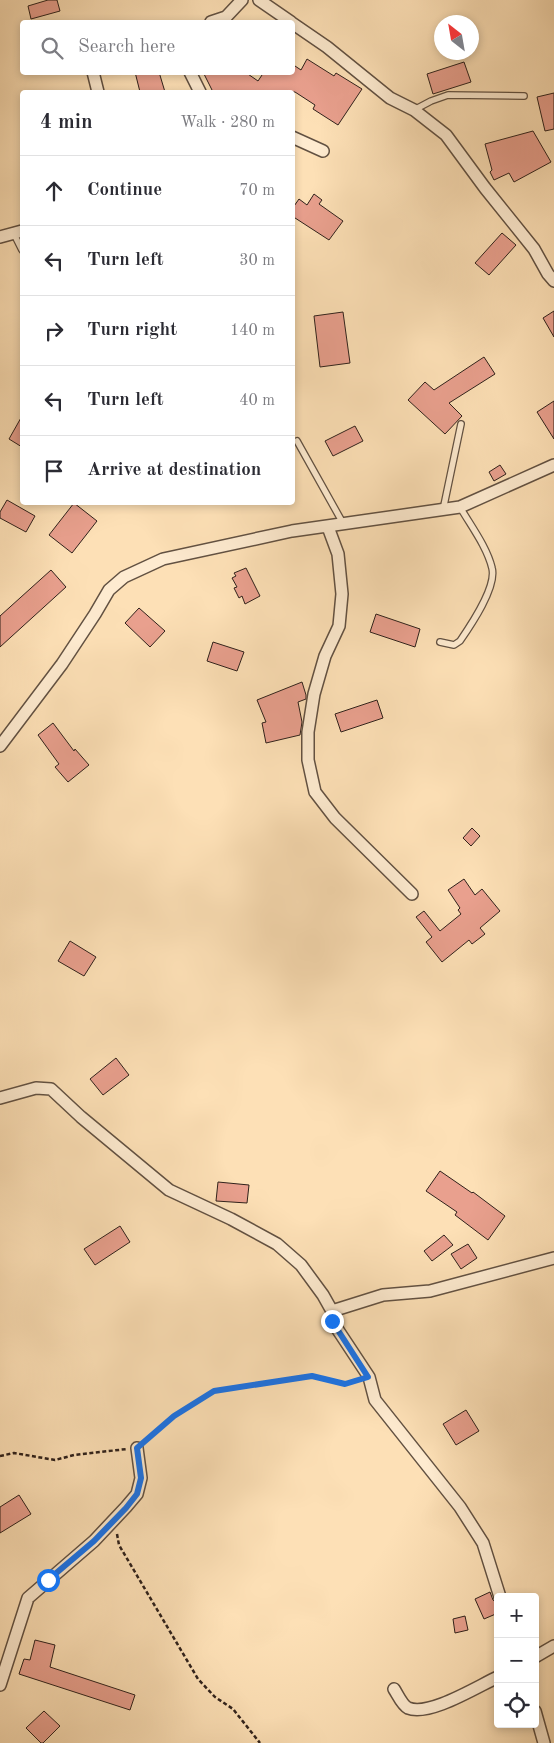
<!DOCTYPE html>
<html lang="en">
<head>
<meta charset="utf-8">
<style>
	body { margin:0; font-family:"Old Standard TT",serif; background:#f2f2f3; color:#2b2b33 }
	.controls { position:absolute; right:15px; bottom:15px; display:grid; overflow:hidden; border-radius:5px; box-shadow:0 2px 8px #0003 }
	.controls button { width:45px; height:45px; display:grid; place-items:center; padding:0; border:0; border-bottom:1px solid #e1e1e2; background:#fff; color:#2b2b33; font:25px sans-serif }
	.compass { position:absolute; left:434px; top:15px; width:45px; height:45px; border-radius:50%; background:#fff; box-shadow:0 2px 8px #0003; rotate:329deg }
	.stop { position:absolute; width:15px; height:15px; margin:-11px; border:4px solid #1a73e8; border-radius:50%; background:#fff }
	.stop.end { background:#1a73e8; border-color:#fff; box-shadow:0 1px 5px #0008 }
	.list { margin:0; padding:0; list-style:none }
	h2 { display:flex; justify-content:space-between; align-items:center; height:65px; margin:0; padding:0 20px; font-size:21px }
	h2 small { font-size:16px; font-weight:400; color:#7c7c81 }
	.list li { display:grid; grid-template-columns:32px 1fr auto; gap:15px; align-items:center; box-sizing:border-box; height:70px; padding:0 20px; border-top:1px solid #e1e1e2 }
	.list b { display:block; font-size:19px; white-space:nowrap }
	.list em { font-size:16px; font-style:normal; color:#7c7c81 }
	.icon { flex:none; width:28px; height:28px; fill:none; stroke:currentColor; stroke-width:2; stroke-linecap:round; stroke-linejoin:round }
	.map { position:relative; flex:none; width:554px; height:1743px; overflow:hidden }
	.search { position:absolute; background:#fff; box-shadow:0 2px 8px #0003; left:20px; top:20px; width:275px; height:55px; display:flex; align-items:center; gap:12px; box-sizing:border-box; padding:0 18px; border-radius:5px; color:#7c7c81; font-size:19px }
	.panel { position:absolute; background:#fff; box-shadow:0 2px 8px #0003; left:20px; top:90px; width:275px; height:415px; border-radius:5px }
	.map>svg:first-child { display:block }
	.building { fill:#e9a08e; stroke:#2f211b }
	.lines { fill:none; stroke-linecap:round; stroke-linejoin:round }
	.service-casing { stroke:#625142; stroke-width:8 }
	.minor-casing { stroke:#625142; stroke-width:14 }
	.path { stroke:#2f211b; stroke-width:2.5; stroke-dasharray:4 2.5; stroke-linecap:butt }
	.service { stroke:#feebd0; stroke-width:5.5 }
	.minor { stroke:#feebd0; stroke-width:11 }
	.route { stroke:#1a73e8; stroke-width:6 }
</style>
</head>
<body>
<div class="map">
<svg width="554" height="1743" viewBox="0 0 554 1743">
	<rect width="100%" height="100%" fill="#fde0b6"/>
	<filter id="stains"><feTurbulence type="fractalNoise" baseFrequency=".004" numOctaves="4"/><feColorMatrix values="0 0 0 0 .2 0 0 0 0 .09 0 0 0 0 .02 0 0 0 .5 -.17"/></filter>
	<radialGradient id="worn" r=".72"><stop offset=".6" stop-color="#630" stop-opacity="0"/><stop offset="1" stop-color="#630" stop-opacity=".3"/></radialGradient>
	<path class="building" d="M48,0H57L60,11L31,19L28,6Z
		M307,59L334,76L336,73L362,89L338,125L313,109L315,105L295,92H213L203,72H245L258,81L264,72H292V64L301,70Z
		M464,62L471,82L433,94L427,74Z
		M135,72H159L165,92H140Z
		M554,93V129L545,131L537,97Z
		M533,131L551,162L514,182L509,173L494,180L490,172L492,170L485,144Z
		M314,194L322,200L319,204L343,221L329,240L292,216V209L299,199L307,205Z
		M502,233L516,245L489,275L475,263Z
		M554,311V337L543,318Z
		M343,312L350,363L320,367L314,316Z
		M484,357L495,374L449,403L462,416L445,434L408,400L425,382L434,390Z
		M554,401V439L537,412Z
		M22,416V447L9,439Z
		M355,426L363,441L333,456L325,441Z
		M500,465L506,474L494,481L489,472Z
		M7,500L35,516L26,532L0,518V512Z
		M74,503L97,521L72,553L49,535Z
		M246,568L260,596L245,604L242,596L239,598L234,588L237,587L232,578L236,576L234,573Z
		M51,570L66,587L0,647V616Z
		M139,608L165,631L150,647L125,623Z
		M376,614L420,629L415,647L370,632Z
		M213,642L244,652L237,671L207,661Z
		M302,682L306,695V699L298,702L302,722L300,735L266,743L262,723L266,722L257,700Z
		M377,700L383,718L341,732L335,714Z
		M53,723L74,751L75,749L89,765L68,782L55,767L59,764L38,735Z
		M472,828L480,836L471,846L463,838Z
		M464,879L475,895L482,889L500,911L480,928L485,934L472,944L469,940L442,962L426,942L432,937L416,917L424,911L440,931L461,914L458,910L460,908L448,890Z
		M70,941L96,957L84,976L58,961Z
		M116,1058L129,1075L103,1095L90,1079Z
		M440,1171L472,1193L473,1192L505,1216L488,1240L455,1215L457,1212L426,1191Z
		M218,1182L249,1185L247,1203L216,1201Z
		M120,1226L130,1242L95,1265L84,1249Z
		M444,1235L453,1245L432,1261L424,1251Z
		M468,1244L477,1258L461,1269L451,1254Z
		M466,1410L479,1431L456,1445L443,1424Z
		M19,1495L31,1514L0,1533V1507Z
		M490,1592L493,1600L498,1604V1613L484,1619L475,1599Z
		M465,1616L468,1630L455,1633L453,1619Z
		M35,1640L55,1645L50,1667L135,1695L130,1710L19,1674L24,1659L30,1660Z
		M44,1711L60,1726L43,1743H41L26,1728Z"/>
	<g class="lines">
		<g class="service-casing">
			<path id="service" d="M414,110L431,101L448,95L524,96
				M14,234L22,250
				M297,441L344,525
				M443,510L461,424
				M440,642L454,645L460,641C471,625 497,587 492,568C487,547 471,526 460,507"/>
		</g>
		<g class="minor-casing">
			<path id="minor" d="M259,0L291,22
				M211,22L226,17L242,0
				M292,23L327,47L390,98L414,110L446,135L485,188L534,249L548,274L554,281
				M93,72L98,92
				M190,72L200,92
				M292,137L323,151
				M0,237L22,231
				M328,527L338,554L342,594L339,626L325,656L314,694L308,732V760L315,792L335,818L412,894
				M0,746L62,664L95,614L109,590L124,577L163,559L292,531L460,507L554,465
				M0,1098L36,1088L51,1089L81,1117L169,1190L231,1219L277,1244L301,1265L323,1295L332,1311V1321L369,1377L375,1400L460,1507L483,1543L500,1597
				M332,1311L383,1295L430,1291L554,1258
				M535,1657L554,1646
				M0,1685L28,1598L94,1541L126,1507L137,1494L141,1478L137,1448
				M394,1689C398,1695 402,1705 408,1708C429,1717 478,1686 498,1677
				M535,1711L544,1743"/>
		</g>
		<path class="path" d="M145,1441L174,1416L214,1391L312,1376L345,1385L358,1380
			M0,1456L14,1453L55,1460L74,1455L127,1449
			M117,1534L119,1545L198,1679L215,1697L233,1709L260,1743"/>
		<use href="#service" class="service"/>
		<use href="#minor" class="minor"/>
	</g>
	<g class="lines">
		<path class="route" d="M48,1580L94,1541L126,1508L137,1494L141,1478L137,1448L174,1416L214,1391L312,1376L345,1384L368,1377L332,1321"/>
	</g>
	<rect width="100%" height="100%" filter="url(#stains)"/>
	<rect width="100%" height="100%" fill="url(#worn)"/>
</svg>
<div class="controls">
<button>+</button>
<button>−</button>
<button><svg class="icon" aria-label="locate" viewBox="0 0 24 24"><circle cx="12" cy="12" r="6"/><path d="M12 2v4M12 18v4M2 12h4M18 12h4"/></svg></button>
</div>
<svg class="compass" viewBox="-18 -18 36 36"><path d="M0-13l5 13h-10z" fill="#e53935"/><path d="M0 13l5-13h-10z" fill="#7c7c81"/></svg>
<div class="stop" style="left:48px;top:1580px"></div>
<div class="stop end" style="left:332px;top:1321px"></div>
<div class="search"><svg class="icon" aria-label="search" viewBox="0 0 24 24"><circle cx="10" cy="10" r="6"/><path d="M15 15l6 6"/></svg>Search here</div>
<section class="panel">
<h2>4 min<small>Walk · 280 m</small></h2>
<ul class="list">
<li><svg class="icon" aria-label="ahead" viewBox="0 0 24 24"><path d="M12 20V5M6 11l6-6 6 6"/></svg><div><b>Continue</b></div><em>70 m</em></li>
<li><svg class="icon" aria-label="left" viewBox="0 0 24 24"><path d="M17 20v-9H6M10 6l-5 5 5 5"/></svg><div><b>Turn left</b></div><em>30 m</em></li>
<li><svg class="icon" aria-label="right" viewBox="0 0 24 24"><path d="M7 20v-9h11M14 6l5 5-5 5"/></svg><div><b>Turn right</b></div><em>140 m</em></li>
<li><svg class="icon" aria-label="left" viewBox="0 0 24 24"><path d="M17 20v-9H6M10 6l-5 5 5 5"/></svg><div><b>Turn left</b></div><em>40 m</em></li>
<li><svg class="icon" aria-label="arrive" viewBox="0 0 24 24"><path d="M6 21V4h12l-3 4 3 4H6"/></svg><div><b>Arrive at destination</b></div></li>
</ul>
</section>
</div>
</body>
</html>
